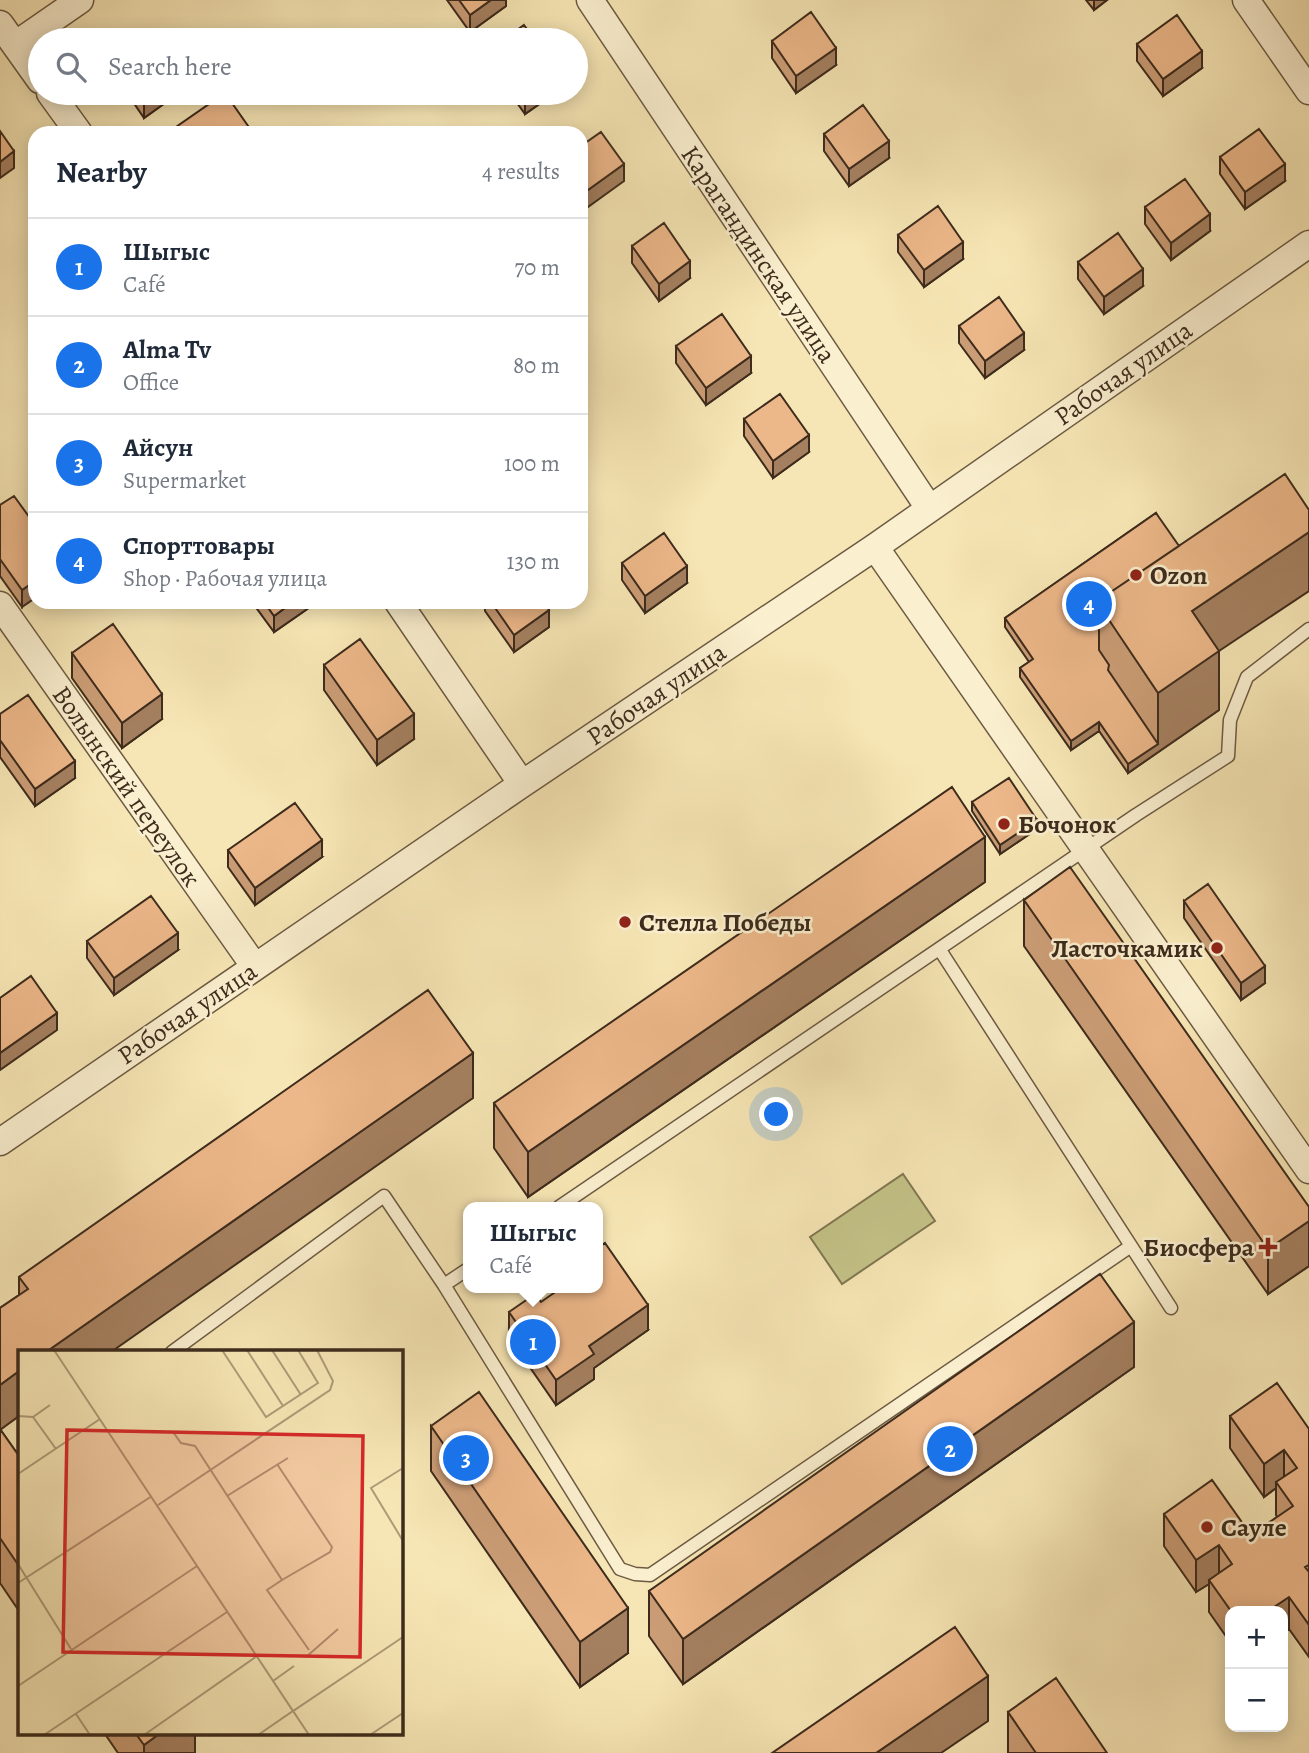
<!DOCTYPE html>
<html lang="en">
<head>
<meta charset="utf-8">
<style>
	body { margin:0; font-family:Alegreya,serif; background:#f6f6f7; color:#1f2937 }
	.controls { position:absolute; right:21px; bottom:21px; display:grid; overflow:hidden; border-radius:14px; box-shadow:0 4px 18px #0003 }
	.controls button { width:63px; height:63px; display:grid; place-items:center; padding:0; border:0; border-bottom:2px solid #e0e1e3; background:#fff; color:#1f2937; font:35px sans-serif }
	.you { position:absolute; left:777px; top:1115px; width:24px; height:24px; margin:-18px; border:5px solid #fff; border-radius:50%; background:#1a73e8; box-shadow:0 0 0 10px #1a73e833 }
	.badge { display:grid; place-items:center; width:46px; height:46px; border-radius:50%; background:#1a73e8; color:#fff; font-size:23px; font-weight:700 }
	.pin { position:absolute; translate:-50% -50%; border:4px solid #fff; box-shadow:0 2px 7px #0006 }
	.popup { position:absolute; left:463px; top:1202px; width:140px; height:91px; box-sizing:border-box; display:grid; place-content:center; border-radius:14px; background:#fff; filter:drop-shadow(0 2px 5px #0005); font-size:23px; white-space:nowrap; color:#747a83 }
	.popup b { font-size:26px; color:#1f2937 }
	.popup::after { content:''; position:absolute; left:50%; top:100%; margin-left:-14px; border:14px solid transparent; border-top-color:#fff }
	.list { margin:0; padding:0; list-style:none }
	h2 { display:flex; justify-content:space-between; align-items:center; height:91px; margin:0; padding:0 28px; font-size:30px }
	h2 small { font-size:23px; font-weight:400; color:#747a83 }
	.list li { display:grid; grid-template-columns:46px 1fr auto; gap:21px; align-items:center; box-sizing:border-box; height:98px; padding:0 28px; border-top:2px solid #e0e1e3 }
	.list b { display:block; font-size:26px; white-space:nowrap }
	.list p { margin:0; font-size:23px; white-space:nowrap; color:#747a83 }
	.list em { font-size:23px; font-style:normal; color:#747a83 }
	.icon { flex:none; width:38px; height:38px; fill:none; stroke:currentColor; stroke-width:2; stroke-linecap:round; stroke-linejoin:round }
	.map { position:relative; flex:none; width:1309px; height:1753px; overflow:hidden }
	.search { position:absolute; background:#fff; box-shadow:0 4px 18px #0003; left:28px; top:28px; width:560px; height:77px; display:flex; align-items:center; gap:18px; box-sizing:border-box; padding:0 24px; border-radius:38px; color:#747a83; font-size:26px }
	.panel { position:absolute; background:#fff; box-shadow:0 4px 18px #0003; left:28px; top:126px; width:560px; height:483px; border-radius:21px }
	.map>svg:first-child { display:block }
	.pitch { fill:#c4c388; stroke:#807752; stroke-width:2 }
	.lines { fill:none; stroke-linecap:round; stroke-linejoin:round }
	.lane-casing { stroke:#6c5a42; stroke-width:15 }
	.street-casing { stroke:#6c5a42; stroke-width:29 }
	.lane { stroke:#faefcf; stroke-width:12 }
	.street { stroke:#faefcf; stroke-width:26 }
	.wall { fill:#cb9d76; stroke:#3d2b1c; stroke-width:2 }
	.shaded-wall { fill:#a58060; stroke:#3d2b1c; stroke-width:2 }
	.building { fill:#ecb789; stroke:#3d2b1c; stroke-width:2 }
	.poi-dot { fill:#8f2418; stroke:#faefcf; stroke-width:2.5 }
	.labels { text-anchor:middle; stroke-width:5; stroke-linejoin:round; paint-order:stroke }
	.street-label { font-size:26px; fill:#3d2b1c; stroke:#faefcf }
	.poi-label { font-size:26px; font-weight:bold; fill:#3d2b1c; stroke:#faefcf; text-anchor:start }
	.inset-road { fill:none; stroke:#ad9b78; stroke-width:2 }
	.view { fill:#d62828; fill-opacity:0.15; stroke:#d62828; stroke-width:3.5 }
	.inset-edge { fill:none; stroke:#3d2b1c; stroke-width:3.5 }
</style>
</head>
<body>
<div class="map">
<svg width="1309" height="1753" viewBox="0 0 1309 1753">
	<rect width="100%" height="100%" fill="#f7e6b5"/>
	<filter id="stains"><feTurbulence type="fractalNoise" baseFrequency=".00286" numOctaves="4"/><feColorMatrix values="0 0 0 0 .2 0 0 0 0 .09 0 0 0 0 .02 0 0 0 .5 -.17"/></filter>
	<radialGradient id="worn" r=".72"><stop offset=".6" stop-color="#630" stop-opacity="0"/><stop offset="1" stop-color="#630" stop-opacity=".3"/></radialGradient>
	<path class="pitch" d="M903,1174L935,1221L842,1284L810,1237Z"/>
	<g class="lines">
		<g class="lane-casing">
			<path id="lane" d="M940,950L1171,1308
				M559,1207L1136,815L1228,756L1230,720L1247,677L1309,629
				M444,1285L620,1569L635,1574L650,1575L1131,1246
				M172,1352L384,1196L444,1285L468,1269"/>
		</g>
		<g class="street-casing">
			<path id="street" d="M590,0L929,508
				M1246,0L1309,91
				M0,24L40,80
				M15,45L80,0
				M50,93L79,133
				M875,547L1309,1170
				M398,602L522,784
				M0,605L255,967
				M0,1142L522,784L875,547L1309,244"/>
		</g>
		<use href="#lane" class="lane"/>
		<use href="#street" class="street"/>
	</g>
	<path class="wall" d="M447,0H506V6L470,32Z
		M1086,0H1107L1094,10Z
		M772,41L836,65L796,93L772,58Z
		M1137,44L1202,68L1163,96L1137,61Z
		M127,93H179L144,118Z
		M510,93H555L525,114Z
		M824,134L889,158L849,186L824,151Z
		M1220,157L1285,181L1245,209L1220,174Z
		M1145,207L1210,231L1171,260L1145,224Z
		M898,235L963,259L924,287L898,252Z
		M632,246L690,278L659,301L632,263Z
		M1078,262L1143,286L1104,314L1078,279Z
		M959,326L1024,350L985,378L959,343Z
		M676,346L751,373L706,405L676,363Z
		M744,419L809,452L773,478L744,436Z
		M0,505L35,525L22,607L0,576Z
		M1156,513L1219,651V710L1128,773L1099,731L1071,750L1020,677V668L1029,662L1005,627V618Z
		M622,563L687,583L645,613L622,580Z
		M252,602H313V605L274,632Z
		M485,602H543L549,627L514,652L485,611Z
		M72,653L162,719L122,748L72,678Z
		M324,665L414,739L377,765L324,690Z
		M0,714L75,778L35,806L0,757Z
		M972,802L1037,829L1000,854L972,811Z
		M228,850L322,857L255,905L228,867Z
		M985,882L528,1197L494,1148V1103Z
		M1024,900L1309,1207V1266L1268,1294L1024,946Z
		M1184,901L1265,983L1241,1000L1184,918Z
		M87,941L178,950L114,995L87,958Z
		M473,1098L19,1352V1416L0,1429L19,1456V1611L0,1583V1308L19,1295V1277Z
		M541,1302L648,1330L594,1368V1379L556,1405L509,1337V1312Z
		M1134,1367L683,1684L649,1636V1591Z
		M1230,1416L1309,1429V1657L1289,1629L1283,1633V1611H1230V1642L1209,1612V1584L1196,1592L1164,1546V1514L1251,1535L1277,1517L1276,1515V1488L1264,1497L1230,1448Z
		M431,1426L628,1653L580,1687L431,1471Z
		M1008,1712L1107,1753H1008Z
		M105,1734H195V1753H118Z"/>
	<path class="shaded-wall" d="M491,0H506V6L470,32V15Z
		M1094,0H1107L1094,10Z
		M836,48V65L796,93V76Z
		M1202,51V68L1163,96V79Z
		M155,93H179L144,118V101Z
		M531,93H555L525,114V97Z
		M889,141V158L849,186V169Z
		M14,151V168L0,178V162Z
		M624,164V181L581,212V195Z
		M1285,164V181L1245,209V192Z
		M1210,214V231L1171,260V243Z
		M963,242V259L924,287V270Z
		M690,261V278L659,301V284Z
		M1143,269V286L1104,314V297Z
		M1024,333V350L985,378V361Z
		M751,356V373L706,405V388Z
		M809,435V452L773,478V461Z
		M1309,532V591L1219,651V710L1128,773V764L1158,744V693L1192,611Z
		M687,566V583L645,613V596Z
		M35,581V598L22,607V590Z
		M293,602H313V605L274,632V616Z
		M549,610V627L514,652V635Z
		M162,694V719L122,748V723Z
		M414,714V739L377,765V740Z
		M1099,722V731L1071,750V741Z
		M75,761V778L35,806V789Z
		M1037,820V829L1000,854V845Z
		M985,837V882L528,1197V1152Z
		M322,840V857L255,905V888Z
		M178,933V950L114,995V978Z
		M1265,966V983L1241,1000V983Z
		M57,1013V1030L0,1070V1053Z
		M473,1053V1098L111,1352H46Z
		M1309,1221V1266L1268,1294V1249Z
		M648,1305V1330L594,1368V1379L556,1405V1380L589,1346Z
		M1134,1322V1367L683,1684V1639Z
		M19,1371V1416L0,1430V1385Z
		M1284,1450V1482H1276V1488L1264,1497V1464Z
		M1219,1545V1577L1209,1580V1584L1196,1592V1560Z
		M1289,1597V1629L1283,1633V1611H1268Z
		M628,1608V1653L580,1687V1642Z
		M988,1676V1721L941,1753H876Z
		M159,1734H195V1753H144V1745Z"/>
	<path class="building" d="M459,0H491L470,15Z
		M811,12L836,48L796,76L772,41Z
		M1177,15L1202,51L1163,79L1137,44Z
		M524,25L535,40H503Z
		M157,31L164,40H144Z
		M139,93H155L144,101Z
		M225,93L253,133H181L176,127Z
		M522,93H531L525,97Z
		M863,105L889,141L849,169L824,134Z
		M1259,129L1285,164L1245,192L1220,157Z
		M0,131L14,151L0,162Z
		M601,132L624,164L581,195V146Z
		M1185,179L1210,214L1171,243L1145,207Z
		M938,206L963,242L924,270L898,235Z
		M664,223L690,261L659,284L632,246Z
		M1118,233L1143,269L1104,297L1078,262Z
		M999,297L1024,333L985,361L959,326Z
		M722,314L751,356L706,388L676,346Z
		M780,394L809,435L773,461L744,419Z
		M1285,474L1309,510V532L1192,611L1219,651L1158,693L1109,620L1111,618L1099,600Z
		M14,496L35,525V581L22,590L0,559V505Z
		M1156,513L1179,546L1099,600V650L1109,665L1108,670L1158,744L1128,764L1099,722L1071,741L1020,668L1033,659L1005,618Z
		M664,533L687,566L645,596L622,563Z
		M264,602H293L274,616Z
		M491,602H543L549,610L514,635Z
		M113,624L162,694L122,723L72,653Z
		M360,639L414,714L377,740L324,665Z
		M28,695L75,761L35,789L0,740V714Z
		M1009,778L1037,820L1000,845L972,802Z
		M952,787L985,837L528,1152L494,1103Z
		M295,803L322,840L255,888L228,850Z
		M1070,867L1309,1207V1221L1268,1249L1024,900Z
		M1208,884L1265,966L1241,983L1184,901Z
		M151,896L178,933L114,978L87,941Z
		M31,976L57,1013L0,1053V998Z
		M428,990L473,1053L46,1352H19V1371L0,1385V1308L28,1289L19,1277Z
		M605,1243L648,1305L589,1346L594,1354L556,1380L509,1312L535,1294L541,1302L561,1288H598V1248Z
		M1100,1274L1134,1322L683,1639L649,1591Z
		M1277,1383L1309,1429V1565L1305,1567L1309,1572V1625L1289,1597L1268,1611H1231L1209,1580L1232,1564L1219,1545L1196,1560L1164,1514L1212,1480L1251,1535L1293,1506L1276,1482L1297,1468L1284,1450L1264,1464L1230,1416Z
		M479,1392L628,1608L580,1642L431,1426Z
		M0,1429L19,1456V1566L0,1538Z
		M955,1627L988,1676L876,1753H772Z
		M1056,1678L1107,1753H1036L1008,1712Z
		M136,1734H159L144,1745Z"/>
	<g class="poi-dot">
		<circle cx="1136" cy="575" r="7"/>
		<circle cx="1004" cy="824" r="7"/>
		<circle cx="625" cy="922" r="7"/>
		<circle cx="1217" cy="948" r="7"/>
		<path d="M1264.5 1236.5h7v7h7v7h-7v7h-7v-7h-7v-7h7z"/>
		<circle cx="1207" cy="1527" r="7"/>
	</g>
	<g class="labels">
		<g class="street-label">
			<text transform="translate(759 254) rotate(56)" y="9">Карагандинская улица</text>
			<text transform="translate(1123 373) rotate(-35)" y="9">Рабочая улица</text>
			<text transform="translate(656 694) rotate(-34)" y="9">Рабочая улица</text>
			<text transform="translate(127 786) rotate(55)" y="9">Волынский переулок</text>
			<text transform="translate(187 1013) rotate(-34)" y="9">Рабочая улица</text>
		</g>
		<g class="poi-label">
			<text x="1150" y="584">Ozon</text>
			<text x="1018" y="833">Бочонок</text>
			<text x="639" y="931">Стелла Победы</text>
			<text x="1203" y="957" text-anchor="end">Ласточкамик</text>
			<text x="1254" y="1256" text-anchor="end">Биосфера</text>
			<text x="1221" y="1536">Сауле</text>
		</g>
	</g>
	<g transform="translate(18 1350)">
		<rect width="385" height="385" fill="#f7e6b5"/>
		<path class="inset-road" d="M36,0L275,361L385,287M204,0L248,67L300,33L280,0M229,0L265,56M254,0L283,45M0,66L15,67L32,55M15,67L38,99M155,82L163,93L177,96L264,230L249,240L291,300M259,114L314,197L312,202L264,230M385,118L353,138L385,191M0,124L82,69M209,146L270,108M140,155L312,40L315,31L299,0M0,214L53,299M0,233L134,146M288,307L320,279M255,331L276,316M0,336L179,216M58,364L72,385M26,385L209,262M126,385L239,306M240,385L275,361L291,385M352,385L385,363"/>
		<path class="view" d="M49,80L345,86L342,307L45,302Z"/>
		<rect width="385" height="385" class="inset-edge"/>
	</g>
	<rect width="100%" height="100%" filter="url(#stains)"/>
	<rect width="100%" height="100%" fill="url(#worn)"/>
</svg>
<div class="controls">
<button>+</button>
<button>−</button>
</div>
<div class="you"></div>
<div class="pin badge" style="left:533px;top:1342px">1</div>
<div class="popup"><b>Шыгыс</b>Café</div>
<div class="pin badge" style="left:950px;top:1449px">2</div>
<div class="pin badge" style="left:466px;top:1458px">3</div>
<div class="pin badge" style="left:1089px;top:604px">4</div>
<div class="search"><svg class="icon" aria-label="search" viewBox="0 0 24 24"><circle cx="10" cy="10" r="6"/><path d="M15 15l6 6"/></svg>Search here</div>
<section class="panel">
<h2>Nearby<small>4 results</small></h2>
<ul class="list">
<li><span class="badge">1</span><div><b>Шыгыс</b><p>Café</p></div><em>70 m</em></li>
<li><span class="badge">2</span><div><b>Alma Tv</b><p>Office</p></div><em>80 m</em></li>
<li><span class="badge">3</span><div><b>Айсун</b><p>Supermarket</p></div><em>100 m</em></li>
<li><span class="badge">4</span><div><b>Спорттовары</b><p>Shop · Рабочая улица</p></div><em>130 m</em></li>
</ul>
</section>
</div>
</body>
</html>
